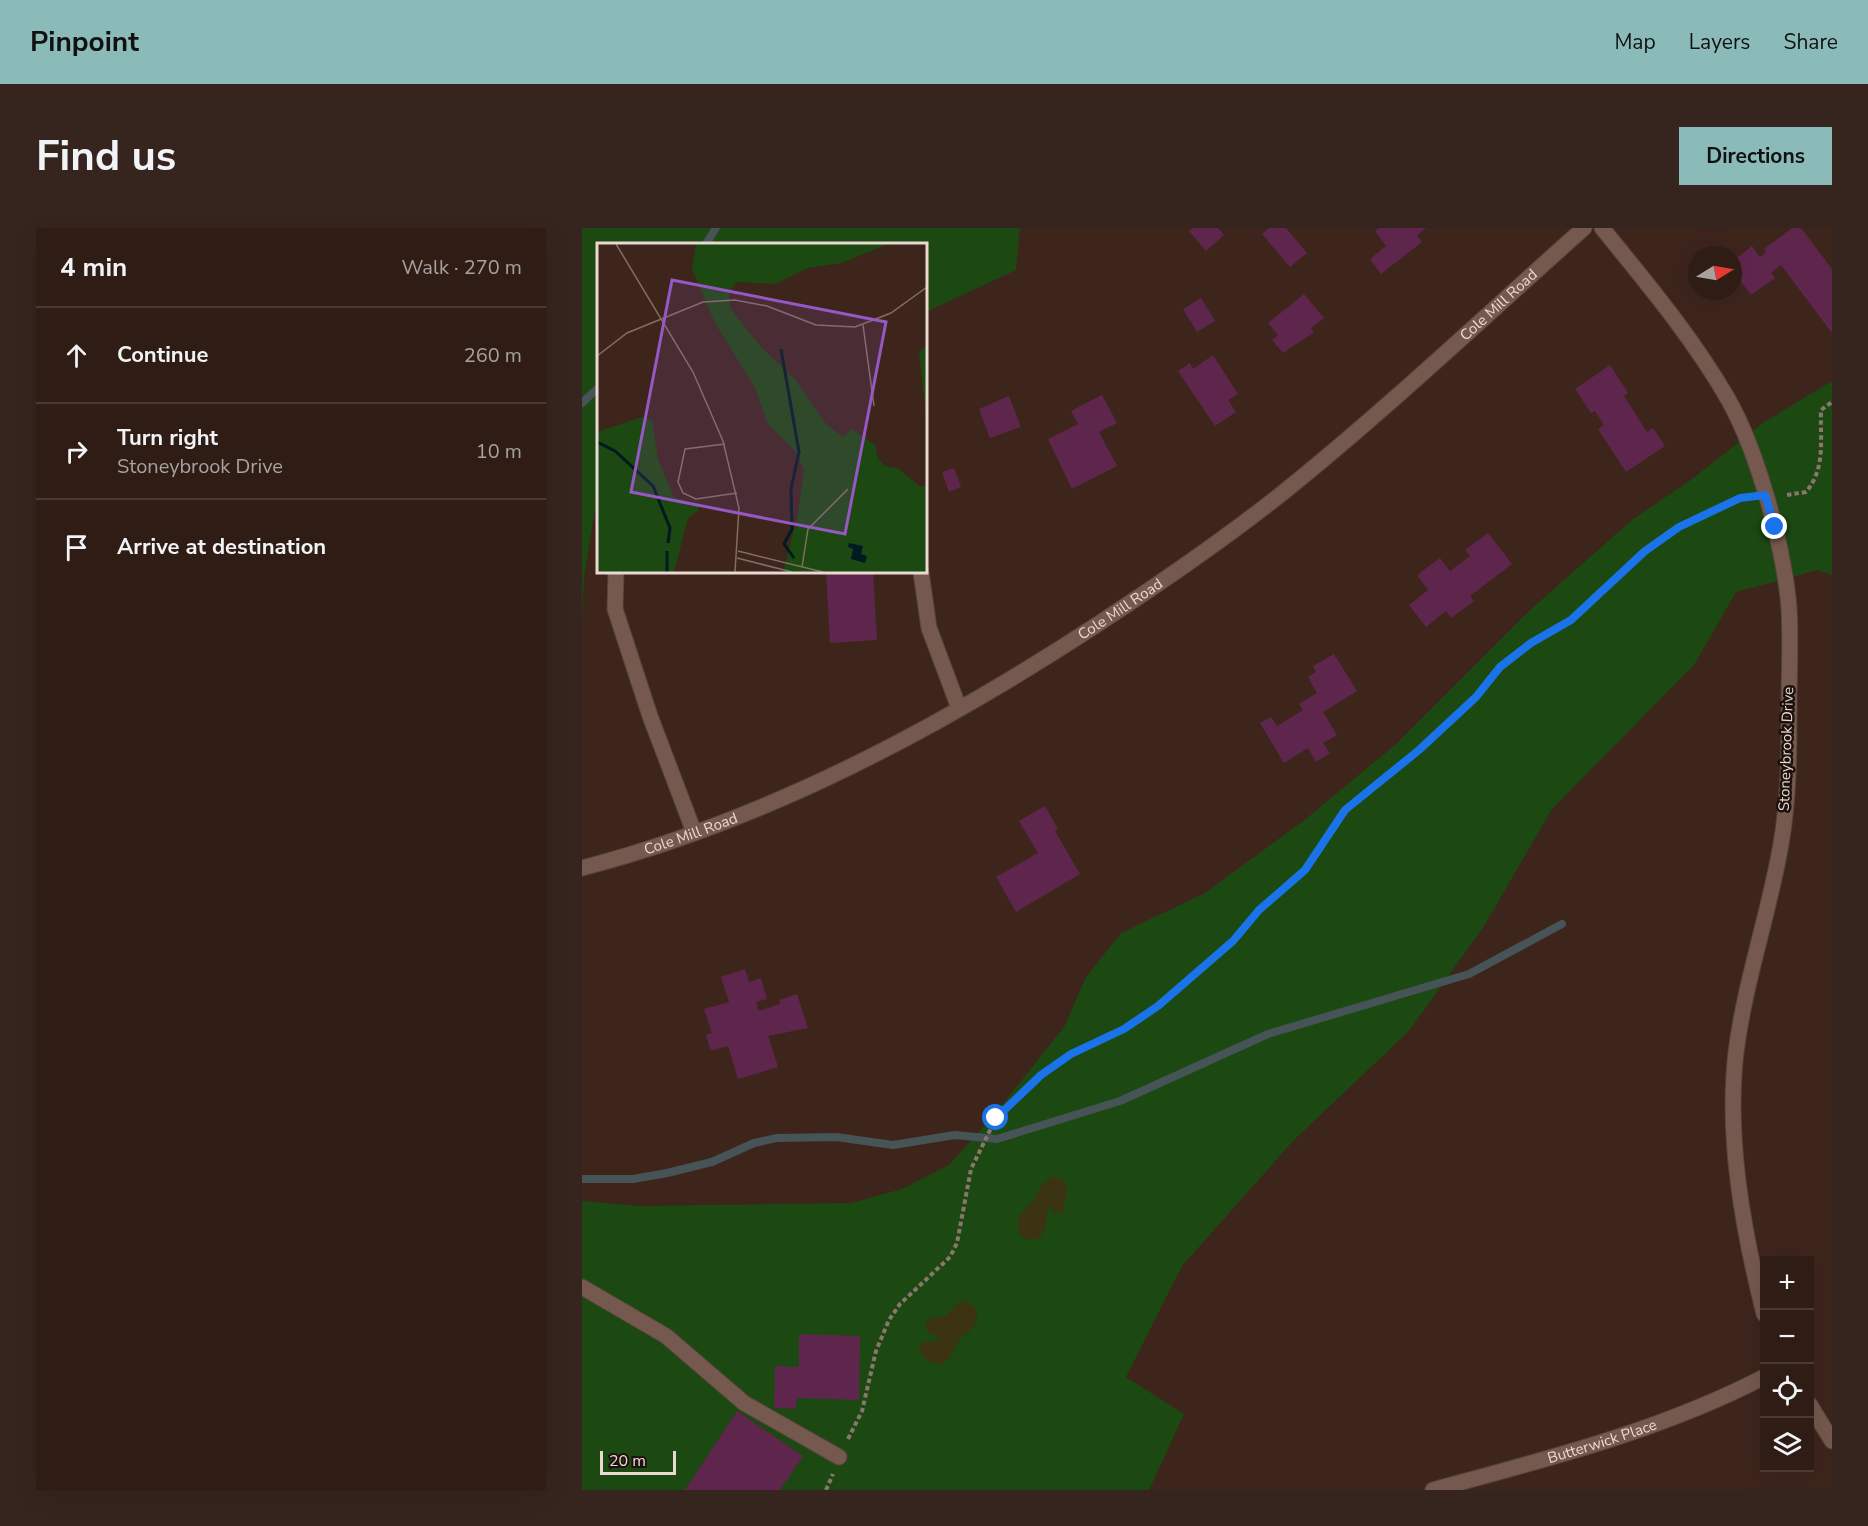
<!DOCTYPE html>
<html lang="en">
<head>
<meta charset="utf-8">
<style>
	body { margin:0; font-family:"Nunito Sans",sans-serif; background:#36251e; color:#f1f3f6 }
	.controls { position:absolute; right:18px; bottom:18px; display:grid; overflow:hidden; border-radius:0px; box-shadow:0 6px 24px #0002 }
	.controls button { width:54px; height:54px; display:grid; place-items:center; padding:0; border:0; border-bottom:2px solid #493a34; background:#2e1c15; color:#f1f3f6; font:30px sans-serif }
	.compass { position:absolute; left:1106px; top:18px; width:54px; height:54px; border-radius:50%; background:#2e1c15; box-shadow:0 6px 24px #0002; rotate:79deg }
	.scale { position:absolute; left:18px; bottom:15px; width:76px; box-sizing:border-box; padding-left:6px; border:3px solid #ead9d3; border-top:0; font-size:16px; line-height:21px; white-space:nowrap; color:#ead9d3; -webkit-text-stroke:4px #1c110d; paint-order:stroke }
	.stop { position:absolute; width:18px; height:18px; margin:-14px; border:4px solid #1a73e8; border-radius:50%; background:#fff }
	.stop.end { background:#1a73e8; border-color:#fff; box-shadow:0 2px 6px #0008 }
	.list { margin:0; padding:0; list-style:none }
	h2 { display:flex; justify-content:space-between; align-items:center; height:78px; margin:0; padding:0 24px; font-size:26px }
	h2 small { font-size:20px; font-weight:400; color:#a7a1a0 }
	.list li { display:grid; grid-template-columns:39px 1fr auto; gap:18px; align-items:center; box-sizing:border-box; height:96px; padding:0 24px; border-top:2px solid #493a34 }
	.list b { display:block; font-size:22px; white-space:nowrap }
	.list p { margin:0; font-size:20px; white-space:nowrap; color:#a7a1a0 }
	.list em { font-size:20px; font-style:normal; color:#a7a1a0 }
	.icon { flex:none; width:33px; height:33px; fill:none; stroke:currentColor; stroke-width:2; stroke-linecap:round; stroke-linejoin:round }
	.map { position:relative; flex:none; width:1250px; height:1262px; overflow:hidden; border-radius:0px }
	header { display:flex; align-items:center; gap:36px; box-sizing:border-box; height:84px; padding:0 30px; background:#8bbbb9; color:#111 }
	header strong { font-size:28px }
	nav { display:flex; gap:33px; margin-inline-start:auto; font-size:21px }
	.intro { display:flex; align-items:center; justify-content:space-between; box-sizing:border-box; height:144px; padding:0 36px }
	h1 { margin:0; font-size:42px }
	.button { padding:15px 27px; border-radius:0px; background:#8bbbb9; color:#111; font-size:21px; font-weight:700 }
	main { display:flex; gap:36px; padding:0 36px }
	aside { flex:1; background:#2e1c15; border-radius:0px; box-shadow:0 6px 24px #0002 }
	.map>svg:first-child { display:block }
	.green { fill:#1c4811 }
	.sand { fill:#3c3313 }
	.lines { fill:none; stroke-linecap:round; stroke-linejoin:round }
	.stream { stroke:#465357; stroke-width:8 }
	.building { fill:#5f264d }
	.minor-casing { stroke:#57433b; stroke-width:17 }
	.path { stroke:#8b766e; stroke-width:4; stroke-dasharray:4.5 3; stroke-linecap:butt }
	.minor { stroke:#75594f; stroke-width:15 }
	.route { stroke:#1a73e8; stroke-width:8 }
	.labels { text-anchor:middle; stroke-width:5; stroke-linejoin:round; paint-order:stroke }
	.street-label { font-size:15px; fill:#ead9d3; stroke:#1c110d }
	.inset-river { fill:none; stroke:#001a22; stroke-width:3 }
	.inset-road { fill:none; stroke:#826d65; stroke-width:1.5 }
	.view { fill:#9757c4; fill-opacity:0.15; stroke:#9757c4; stroke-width:3 }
	.inset-edge { fill:none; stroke:#ead9d3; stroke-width:3 }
</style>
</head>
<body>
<header>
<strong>Pinpoint</strong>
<nav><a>Map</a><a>Layers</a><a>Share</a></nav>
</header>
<div class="intro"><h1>Find us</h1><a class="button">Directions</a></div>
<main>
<aside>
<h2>4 min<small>Walk · 270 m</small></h2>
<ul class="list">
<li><svg class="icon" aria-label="ahead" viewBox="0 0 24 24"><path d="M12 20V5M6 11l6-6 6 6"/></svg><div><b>Continue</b></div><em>260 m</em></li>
<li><svg class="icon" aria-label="right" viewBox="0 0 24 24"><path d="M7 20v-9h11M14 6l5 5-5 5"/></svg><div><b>Turn right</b><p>Stoneybrook Drive</p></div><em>10 m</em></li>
<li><svg class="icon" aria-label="arrive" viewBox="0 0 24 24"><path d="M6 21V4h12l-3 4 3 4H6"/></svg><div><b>Arrive at destination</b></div></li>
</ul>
</aside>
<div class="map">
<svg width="1250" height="1262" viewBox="0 0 1250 1262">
	<rect width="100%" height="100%" fill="#3d251c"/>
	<path class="green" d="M0,0H438L434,42L344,84V16H16V262L2,349L0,395Z
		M1250,153V347L1236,342L1154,364L1112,437L970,581L902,698L827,803L711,913L600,1038L544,1149L602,1186L567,1262H0V973L57,978L269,975L320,961L367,937L412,887L482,799L504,749L539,705L623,665L725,590L813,517L947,383L1051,291L1110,251L1181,195Z"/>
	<path class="sand" d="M473,948L482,952L485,960L481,984L471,986L469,977H467L463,1001L457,1010L445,1012L438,1007L435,994L439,986L453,970L461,955Z
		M378,1073L387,1075L393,1080C401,1100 383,1102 375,1116C367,1130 365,1143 343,1131L337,1122L338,1117L344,1113L353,1114L357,1108L346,1105L343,1095L351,1089L364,1088Z"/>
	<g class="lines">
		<path class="stream" d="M124,16L134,0
			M0,175L16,160
			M0,951H51L85,945L130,934L172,915L195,910L254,909L311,917L373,907L415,911L538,873L686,806L887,746L980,696"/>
	</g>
	<path class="building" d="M611,0H636L642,7L624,23L607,3Z
		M687,0H704L725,25L708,39L680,6Z
		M797,0H844L835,7L840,14L799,46L788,31L804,18L793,3Z
		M1210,0H1219L1250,41V105L1199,37L1189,45L1193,50L1169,67L1151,43V33L1170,18L1178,29L1184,24L1182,21Z
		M722,66L742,90L729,100L732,104L701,125L690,112L696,107L686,95Z
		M619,70L633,93L615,104L601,81Z
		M631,127L656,166L646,172L654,184L633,198L596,143L608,135L611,141Z
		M1028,137L1046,165L1042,168L1065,204L1071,200L1083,218L1044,244L1016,201L1022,197L1013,183L1009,185L993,161Z
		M520,167L535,195L517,204L535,238L490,261L466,211L496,196L489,183Z
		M427,168L439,199L408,210L397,181Z
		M372,240L379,259L367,264L360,244Z
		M906,305L930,336L888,368L892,373L869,390L864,383L844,399L827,377L846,362L835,347L858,330L868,343L888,328L883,322Z
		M244,344H291L295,412L248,415Z
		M752,426L775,463L741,484L755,507L741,515L748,525L734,534L726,520L702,535L678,495L689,489L695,498L721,482L717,476L735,465L726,449L734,444L731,438Z
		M463,578L476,601L473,603L498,646L434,684L414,649L456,625L437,593Z
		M163,741L167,754L179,750L185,771L174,774L177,783L198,776L197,772L215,766L226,800L186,808L196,839L156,851L146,818L129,823L124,807L130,805L122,781L147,774L139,749Z
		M217,1106L278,1108L277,1172L215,1170L214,1181L192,1180L193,1138L217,1139Z
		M155,1183L221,1228L198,1262H103Z"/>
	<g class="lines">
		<g class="minor-casing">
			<g id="minor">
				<path d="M1020,0C1064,54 1111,110 1146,171C1176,224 1202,320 1207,380C1209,412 1207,446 1207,478C1207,524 1207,570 1199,616C1187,686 1163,753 1154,824C1144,910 1161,1002 1182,1086"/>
				<path d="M34,344L33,381L68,488L112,604"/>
				<path d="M339,344L347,400L377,480"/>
				<path id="s1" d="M0,640C185,592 357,500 516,396C580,354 643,311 703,263C806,180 903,88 1002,0"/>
				<path d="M0,1059L84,1108L162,1175L257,1229"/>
				<path d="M1228,1177L1250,1213"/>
				<path id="s2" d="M851,1262C964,1231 1078,1203 1182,1149"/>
			</g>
		</g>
		<path class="path" d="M1205,267L1224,264C1244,240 1238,212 1239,182L1250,174
			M266,1211L280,1183L294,1123L307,1092L318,1076L368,1029L375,1015L389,941L414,890L459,847L489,826L542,801L576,778L651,713L677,682L723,642L763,582L837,522L894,469L918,439L949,415L989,392L1063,323L1097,299L1165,269
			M244,1262L251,1246"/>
		<use href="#minor" class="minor"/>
	</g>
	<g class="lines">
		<path class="route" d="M414,890L459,847L489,826L542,801L576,778L651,713L677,682L723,642L763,582L837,522L894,469L918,439L949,415L989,392L1063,323L1097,299L1158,270L1183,267L1193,299"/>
	</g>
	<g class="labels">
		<g class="street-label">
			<text dy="5" stroke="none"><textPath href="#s1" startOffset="1086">Cole Mill Road</textPath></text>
			<text dy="5" stroke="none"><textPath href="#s1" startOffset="600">Cole Mill Road</textPath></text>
			<text transform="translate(1204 521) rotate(-88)" y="5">Stoneybrook Drive</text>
			<text dy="5" stroke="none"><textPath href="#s1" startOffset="114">Cole Mill Road</textPath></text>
			<text dy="5" stroke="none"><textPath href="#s2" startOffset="176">Butterwick Place</textPath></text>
		</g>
	</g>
	<g transform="translate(15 15)">
		<rect width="330" height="330" fill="#3d251c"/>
		<path d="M99,1H291L245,20L211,25L178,41L139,39L132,51L133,65L164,104L197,135L229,181L246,194L255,186L279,203L280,214L288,223L300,225L324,244L330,242V329H186L201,272L207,226L198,208L171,181L158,145L118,80L95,26ZM330,102V183L322,109ZM45,174L55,177L61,216L77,254L101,262V268L91,275L77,329H0V189Z" fill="#1c4811"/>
		<path d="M252,300L266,303L264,311L270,313L268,320L254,316L256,306L251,304Z" fill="#001a22"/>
		<path class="inset-river" d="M184,106L202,209L194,246L195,286L187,301L197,315M0,199L18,208L56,243L73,285L71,300M70,308V329"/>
		<path class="inset-road" d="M19,1L96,129L126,198L142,265L138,329M266,82L277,163M0,113L30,90L106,59L138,57L170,63L219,82L258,84L294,70L330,44M128,201L88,206L81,239L86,250L99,256L140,250M141,308L226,329M140,315L195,329M205,324L211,286L251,246"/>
		<path class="view" d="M75,37L289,79L248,291L34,249Z"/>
		<rect width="330" height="330" class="inset-edge"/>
	</g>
</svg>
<div class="controls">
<button>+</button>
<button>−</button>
<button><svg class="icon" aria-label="locate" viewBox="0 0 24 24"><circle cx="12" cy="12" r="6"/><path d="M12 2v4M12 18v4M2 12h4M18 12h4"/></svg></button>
<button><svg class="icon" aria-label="layers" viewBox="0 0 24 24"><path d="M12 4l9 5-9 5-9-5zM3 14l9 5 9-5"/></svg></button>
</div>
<svg class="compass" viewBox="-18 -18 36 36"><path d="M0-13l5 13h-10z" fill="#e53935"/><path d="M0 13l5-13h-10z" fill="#a7a1a0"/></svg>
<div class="scale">20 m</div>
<div class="stop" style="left:414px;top:890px"></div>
<div class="stop end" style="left:1193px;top:299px"></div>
</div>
</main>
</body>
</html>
